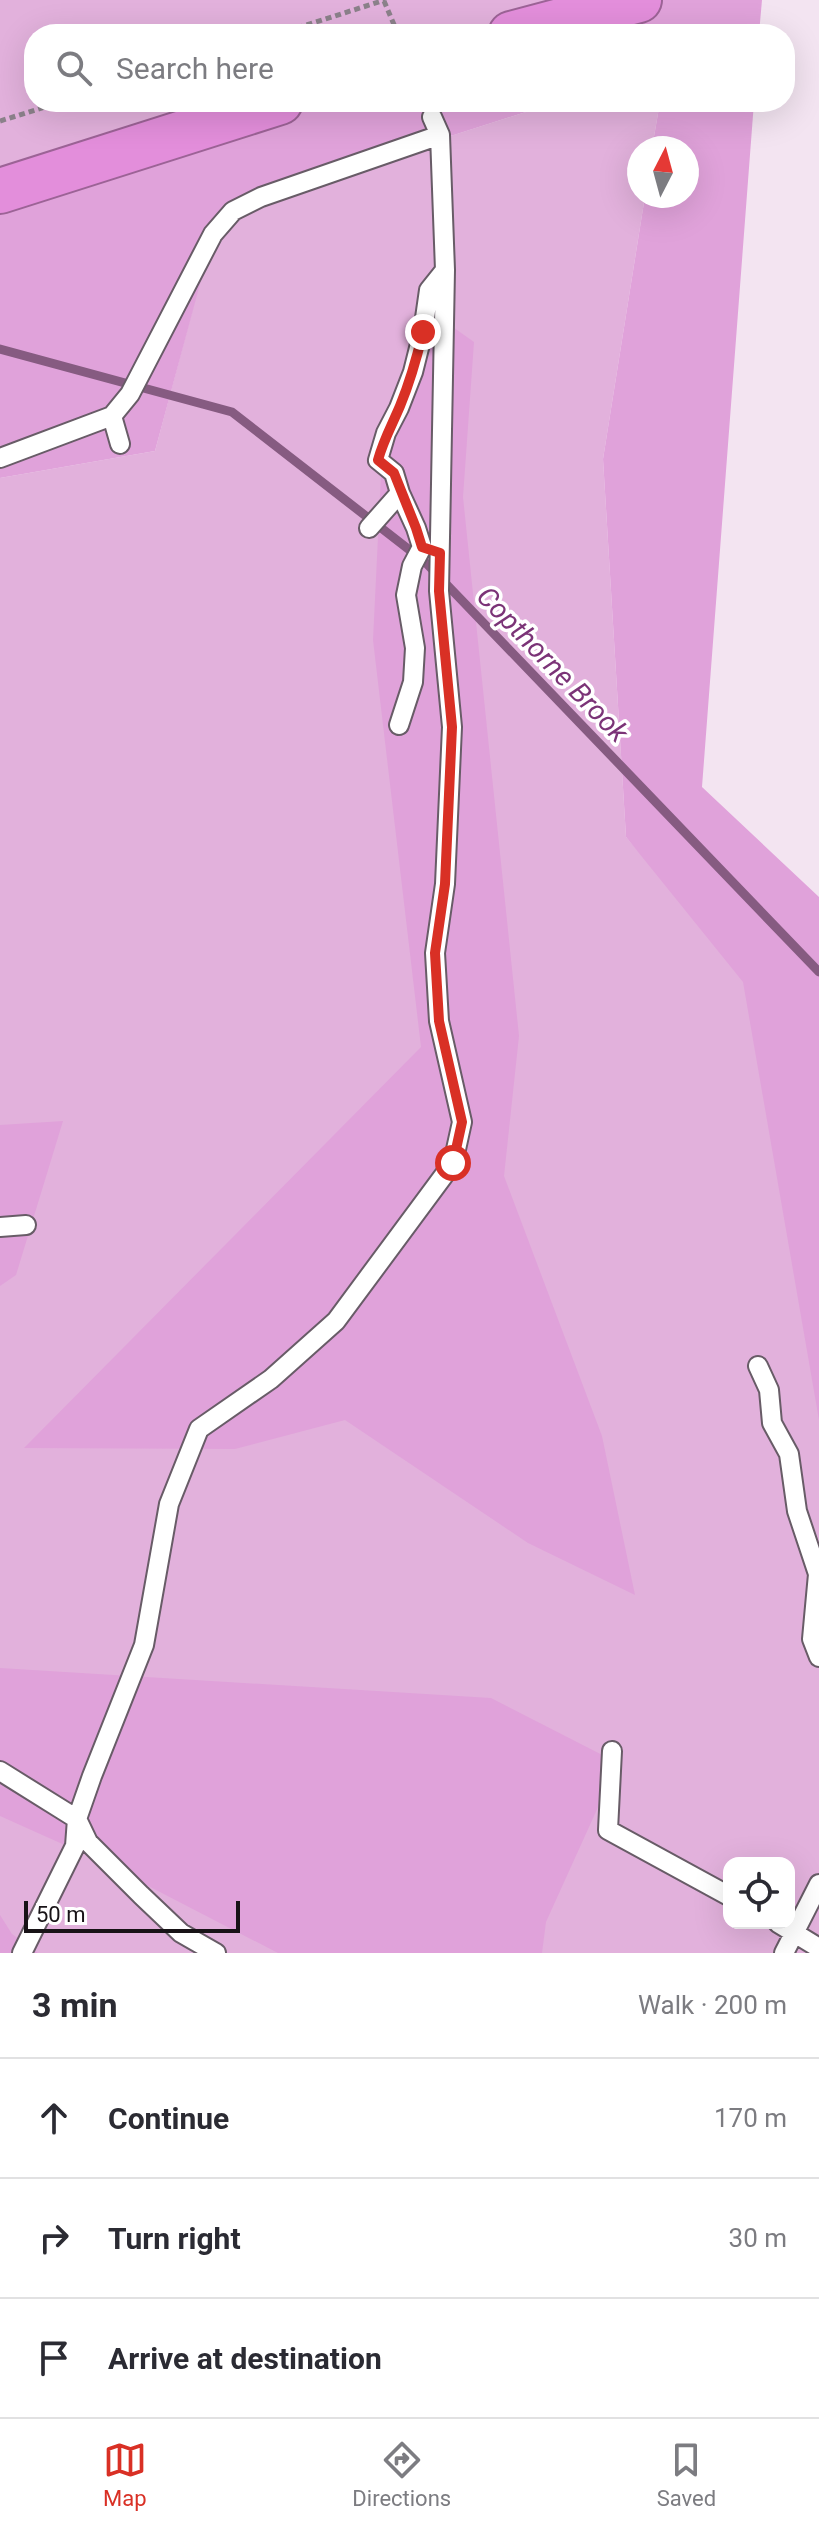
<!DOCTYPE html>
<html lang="en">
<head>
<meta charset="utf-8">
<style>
	body { margin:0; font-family:Roboto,sans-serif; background:#f2f2f3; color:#2b2b33 }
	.controls { position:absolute; right:24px; bottom:24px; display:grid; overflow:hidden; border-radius:16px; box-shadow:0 8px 32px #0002 }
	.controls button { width:72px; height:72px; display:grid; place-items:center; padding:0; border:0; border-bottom:2px solid #e1e1e2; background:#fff; color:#2b2b33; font:40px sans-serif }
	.compass { position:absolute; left:627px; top:136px; width:72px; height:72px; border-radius:50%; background:#fff; box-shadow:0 8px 32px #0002; rotate:6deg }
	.scale { position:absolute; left:24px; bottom:20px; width:216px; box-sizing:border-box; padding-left:8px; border:4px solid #181317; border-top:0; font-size:22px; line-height:28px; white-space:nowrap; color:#181317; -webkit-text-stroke:6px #fff; paint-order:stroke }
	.stop { position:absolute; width:24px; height:24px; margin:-18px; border:6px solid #d93025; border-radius:50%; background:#fff }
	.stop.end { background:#d93025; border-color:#fff; box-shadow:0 2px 8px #0008 }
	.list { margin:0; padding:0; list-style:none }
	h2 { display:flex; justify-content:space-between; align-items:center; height:104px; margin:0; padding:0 32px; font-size:34px }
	h2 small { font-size:26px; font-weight:400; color:#7c7c81 }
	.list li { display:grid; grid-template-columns:52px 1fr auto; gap:24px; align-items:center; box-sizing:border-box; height:120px; padding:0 32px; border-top:2px solid #e1e1e2 }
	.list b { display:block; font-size:30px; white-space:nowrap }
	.list em { font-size:26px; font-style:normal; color:#7c7c81 }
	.icon { flex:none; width:44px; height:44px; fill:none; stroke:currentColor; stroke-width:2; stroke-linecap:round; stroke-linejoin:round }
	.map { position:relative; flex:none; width:819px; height:1953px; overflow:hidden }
	.search { position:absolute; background:#fff; box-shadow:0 8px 32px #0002; left:24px; right:24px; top:24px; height:88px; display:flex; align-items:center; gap:20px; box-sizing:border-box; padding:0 28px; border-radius:32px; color:#7c7c81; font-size:30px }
	.sheet { height:464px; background:#fff }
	nav { display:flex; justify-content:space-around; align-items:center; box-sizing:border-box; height:112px; border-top:2px solid #e1e1e2; background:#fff; font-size:22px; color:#7c7c81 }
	nav a { display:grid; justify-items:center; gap:4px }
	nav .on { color:#d93025 }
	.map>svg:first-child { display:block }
	.green { fill:#e2b1dc; fill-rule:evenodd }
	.forest { fill:#e0a2da }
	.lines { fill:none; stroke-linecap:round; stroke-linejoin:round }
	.stream { stroke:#865b81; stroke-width:9 }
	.lane-casing { stroke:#685c67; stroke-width:22 }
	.highway-casing { stroke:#9c6396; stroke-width:48 }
	.path { stroke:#8b818a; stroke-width:5; stroke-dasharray:6 4; stroke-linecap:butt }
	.lane { stroke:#fff; stroke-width:18 }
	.highway { stroke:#e38edb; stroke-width:44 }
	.route { stroke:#d93025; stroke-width:10 }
	.labels { text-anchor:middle; stroke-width:7; stroke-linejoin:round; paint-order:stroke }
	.water-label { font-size:28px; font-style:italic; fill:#7b3377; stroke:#fff }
</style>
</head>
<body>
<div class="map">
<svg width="819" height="1953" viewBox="0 0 819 1953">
	<rect width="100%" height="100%" fill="#f3e4f1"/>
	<path class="green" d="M0,0H639L511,34H34V102H280L0,191Z
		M557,102H660L652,148H639V196H645L603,459L626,837L747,977L819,1412V1953H0V478L155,451L219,210ZM729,1863H789V1923H729Z"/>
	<path class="forest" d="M639,0H762L759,34H511Z
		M280,102H557L220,210L155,451L0,478V191Z
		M660,102H754L702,787L819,897V1420L743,982L626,837L603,459L645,196H687V148H652Z
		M426,308L474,342L463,497L519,1036L504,1176L602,1436L635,1595L528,1543L345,1420L235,1449L24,1448L421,1047L373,640L382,454Z
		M63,1121L16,1275L0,1286V1125Z
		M0,1668L491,1698L618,1763L546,1922L542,1953H278L98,1860L0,1816Z
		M0,1915L12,1934L38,1953H0Z"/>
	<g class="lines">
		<path class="stream" d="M0,349L232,412L425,562L819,972"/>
		<g class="lane-casing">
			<path id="lane" d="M120,444L112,416L130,394L213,234L233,211L261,197L440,135L432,117
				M0,458L112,416
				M369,528L400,493L394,473L378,460L386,433L399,408L413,372L423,332L429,290L445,270
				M399,725L413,682L415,648L406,595L412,566L422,547L416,528L400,493
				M0,1227L26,1225
				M758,1366L769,1390L772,1423L789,1454L797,1511L818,1574L812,1639L819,1657
				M612,1751L608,1830L729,1896
				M0,1771L77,1819L88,1842L141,1895L181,1933L216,1953
				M778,1923L819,1948
				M22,1953L75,1846L77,1819L92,1776L144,1645L169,1504L199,1429L271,1379L336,1321L453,1163L462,1122L439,1021L435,953L445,884L452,727L439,591L445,270L440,135
				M784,1953L819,1884"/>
		</g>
		<g class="highway-casing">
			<path id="highway" d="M511,34L639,0
				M0,191L280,102"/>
		</g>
		<path class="path" d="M384,1L398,34
			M278,34L385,0
			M0,121L61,102"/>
		<use href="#lane" class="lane"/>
		<use href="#highway" class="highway"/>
	</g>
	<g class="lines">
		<path class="route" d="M423,332C417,357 410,382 400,406C392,425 383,441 378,460L394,473L416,528L422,547L440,553L439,591L452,727L445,884L435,953L439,1021L462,1122L453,1163"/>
	</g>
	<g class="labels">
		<g class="water-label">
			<text transform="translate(553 664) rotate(46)" y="10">Copthorne Brook</text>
		</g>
	</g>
</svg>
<div class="controls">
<button><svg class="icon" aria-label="locate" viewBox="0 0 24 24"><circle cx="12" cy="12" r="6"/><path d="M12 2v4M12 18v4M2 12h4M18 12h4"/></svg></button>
</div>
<svg class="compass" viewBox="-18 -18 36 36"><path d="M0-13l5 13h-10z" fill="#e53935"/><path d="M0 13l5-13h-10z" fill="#7c7c81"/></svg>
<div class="scale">50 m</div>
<div class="stop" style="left:453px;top:1163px"></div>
<div class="stop end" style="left:423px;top:332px"></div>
<div class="search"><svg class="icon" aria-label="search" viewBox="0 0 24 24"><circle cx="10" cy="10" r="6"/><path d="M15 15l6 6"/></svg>Search here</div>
</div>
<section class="sheet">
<h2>3 min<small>Walk · 200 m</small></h2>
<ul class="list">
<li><svg class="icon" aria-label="ahead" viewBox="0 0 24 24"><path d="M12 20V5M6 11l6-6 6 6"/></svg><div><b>Continue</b></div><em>170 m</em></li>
<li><svg class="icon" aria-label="right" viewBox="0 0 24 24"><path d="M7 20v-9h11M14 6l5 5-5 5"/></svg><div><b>Turn right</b></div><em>30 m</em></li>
<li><svg class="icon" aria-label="arrive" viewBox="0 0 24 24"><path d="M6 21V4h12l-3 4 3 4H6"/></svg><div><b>Arrive at destination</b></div></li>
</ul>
</section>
<nav>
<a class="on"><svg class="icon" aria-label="map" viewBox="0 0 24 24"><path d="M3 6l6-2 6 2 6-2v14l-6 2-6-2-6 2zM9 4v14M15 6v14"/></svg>Map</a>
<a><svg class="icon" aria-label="directions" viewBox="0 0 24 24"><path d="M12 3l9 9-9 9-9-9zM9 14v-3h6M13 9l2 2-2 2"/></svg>Directions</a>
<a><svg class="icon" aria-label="saved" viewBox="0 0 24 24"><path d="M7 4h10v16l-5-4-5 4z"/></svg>Saved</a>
</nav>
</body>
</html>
